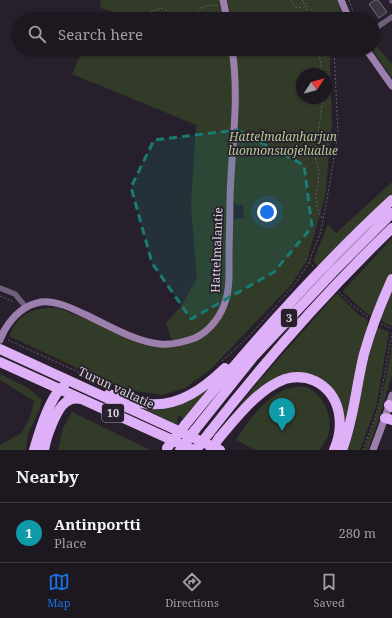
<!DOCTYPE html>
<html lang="en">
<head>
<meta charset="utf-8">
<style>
	body { margin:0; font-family:"Noto Serif",serif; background:#2a242d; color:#f1f3f6 }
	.compass { position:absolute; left:296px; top:68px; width:36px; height:36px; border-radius:50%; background:#1d1720; box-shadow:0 1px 3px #0004; rotate:54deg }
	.you { position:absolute; left:267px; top:212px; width:14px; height:14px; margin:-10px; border:3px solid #fff; border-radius:50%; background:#1a73e8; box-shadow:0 0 0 6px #1a73e833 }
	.badge { display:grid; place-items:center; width:26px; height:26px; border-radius:50%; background:#1a73e8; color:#fff; font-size:13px; font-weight:700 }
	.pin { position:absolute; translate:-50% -33px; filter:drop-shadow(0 1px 2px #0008) }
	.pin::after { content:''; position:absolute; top:21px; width:14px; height:12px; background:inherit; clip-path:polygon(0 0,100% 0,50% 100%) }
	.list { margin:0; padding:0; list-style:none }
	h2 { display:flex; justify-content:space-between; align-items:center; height:52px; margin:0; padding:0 16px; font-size:17px }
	h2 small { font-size:13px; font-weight:400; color:#a09fa5 }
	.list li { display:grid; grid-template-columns:26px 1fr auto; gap:12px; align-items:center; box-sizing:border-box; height:60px; padding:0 16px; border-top:1px solid #3b363e }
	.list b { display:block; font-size:15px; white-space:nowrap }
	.list p { margin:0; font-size:13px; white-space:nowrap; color:#a09fa5 }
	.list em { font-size:13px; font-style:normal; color:#a09fa5 }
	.icon { flex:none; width:22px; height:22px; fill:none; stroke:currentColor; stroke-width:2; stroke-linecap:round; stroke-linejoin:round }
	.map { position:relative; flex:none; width:392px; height:450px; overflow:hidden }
	.search { position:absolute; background:#1d1720; box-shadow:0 1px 3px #0004; left:12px; right:12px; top:12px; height:44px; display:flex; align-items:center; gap:10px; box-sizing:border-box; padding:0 14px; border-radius:22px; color:#a09fa5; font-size:15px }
	.sheet { height:112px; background:#1d1720 }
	nav { display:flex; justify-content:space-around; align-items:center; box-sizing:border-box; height:56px; border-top:1px solid #3b363e; background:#1d1720; font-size:11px; color:#a09fa5 }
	nav a { display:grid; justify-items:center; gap:2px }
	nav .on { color:#1a73e8 }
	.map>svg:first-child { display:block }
	.green { fill:#323a28; fill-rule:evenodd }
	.building { fill:#3d3542; stroke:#766d7b }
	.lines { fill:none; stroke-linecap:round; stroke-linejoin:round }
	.path { stroke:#655e68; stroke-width:1; stroke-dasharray:2 2; stroke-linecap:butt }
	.street { stroke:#705e7b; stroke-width:5.5 }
	.secondary { stroke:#9d7fad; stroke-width:7 }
	.highway { stroke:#deb0f7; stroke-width:10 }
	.secondary-bridge { stroke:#9d7fad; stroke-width:7 }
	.highway-bridge { stroke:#deb0f7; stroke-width:10 }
	.marked { fill:#197b73; fill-opacity:0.2; stroke:#197b73; stroke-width:3; stroke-dasharray:8 5; stroke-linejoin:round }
	.labels { text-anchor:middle; stroke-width:3.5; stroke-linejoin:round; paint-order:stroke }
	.shield { fill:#271f2b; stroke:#a29ca6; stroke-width:1 }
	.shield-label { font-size:11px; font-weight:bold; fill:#d7d2da }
	.park-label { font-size:12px; font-style:italic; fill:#b3cb93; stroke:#271f2b }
	.street-label { font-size:12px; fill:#d7d2da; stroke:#271f2b }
</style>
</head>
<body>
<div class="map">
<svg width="392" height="450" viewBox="0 0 392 450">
	<rect width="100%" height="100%" fill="#271f2b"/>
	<path class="green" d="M101,0H221L224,19H120L117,13L103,9L100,6Z
		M226,0H337L344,19H229Z
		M377,45L378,48L391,63H392V78L372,49Z
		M83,49H105L108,50L109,49H229L232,73V96L226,279L224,297L216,316L206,328L193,336L172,341L166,323L182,305L197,278L191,206L196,125L72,74Z
		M234,49H331L330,66L332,125L325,197L307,260L292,284L210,370L185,388L162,395L135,391L105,381L9,336C20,311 33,308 59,308L152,347H165L196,340L228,306L232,222L236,219L244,218L243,205H236L233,200ZM302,74H326V98H302Z
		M392,182V196L319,267L314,262V259L328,224L336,233Z
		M392,238V272L377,308L372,315H369L356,304L343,291Z
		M392,290V326L384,323L380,318Z
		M338,294L359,315L368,320L367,324L370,326L348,422L342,421L337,397L291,375L219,431L260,380L335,295Z
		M376,327L389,332L377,404L360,450H345Z
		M392,342V375L380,416L368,450H364C378,415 387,379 392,342Z
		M0,374L28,388L42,400L40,409L28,434L26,450H0V445L21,433L30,417L34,401L0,380Z
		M215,380L190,414L183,419L180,416H178L177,420L178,423L177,425L134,405L155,407Z
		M304,386C322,392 333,415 329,433C328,439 322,445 320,450H255L236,440C248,421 264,399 286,389C292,387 298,387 304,386Z
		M72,412L150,450H58L63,428Z"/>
	<path class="building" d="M375,0H378L387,12L379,18L369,4Z"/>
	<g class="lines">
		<path class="path" d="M291,0L295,7L304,8
			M302,0L320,19
			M349,0L356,19
			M303,2L307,10L313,19
			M146,13L162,8L174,15L178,19
			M188,19C197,9 205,3 218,6
			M318,49L321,65V74
			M322,218L317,208L316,196L318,186L319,170L315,157L323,98
			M309,262L314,267
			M339,292L351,304L368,317
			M0,296L14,302
			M279,302L296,283L309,262L320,234L326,205L338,134L334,49
			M381,324L392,329
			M8,340L109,386
			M222,361L249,336L277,305
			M363,450L375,418L380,400L392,333"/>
		<path class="street" d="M392,0V1
			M373,30L392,17
			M0,288L15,294L26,307"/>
		<path class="secondary" d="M223,0L227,19
			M341,0L349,19
			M366,49L392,86
			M4,331C12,317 24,305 41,302C55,300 71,308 84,314C108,325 133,341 160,344C171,345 184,342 195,338C210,331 222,315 226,299C230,287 229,273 229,260C229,240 230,220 230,200C231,150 240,99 232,49
			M373,450L385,418L392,395"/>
		<path class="highway" d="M0,349L220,450
			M0,362L194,450
			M109,394C122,397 135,403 149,404C179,407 204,388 225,368
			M389,405L392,407
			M385,418L392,420
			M185,425C250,345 316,270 392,200
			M195,430L254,356L334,271L392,213
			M209,433C265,361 326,292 392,228
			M219,438C237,417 258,389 285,379C295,376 306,377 315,381C341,394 345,425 334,450
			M34,450C39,433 50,395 64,386
			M44,450C46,438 56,409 66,402C71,398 76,398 81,399
			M342,450C354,419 356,386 364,354C371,329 381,303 392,279"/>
		<path class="secondary-bridge" d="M0,340L4,331"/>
		<path class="highway-bridge" d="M167,448L185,425
			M180,450L195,430
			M196,450L209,433
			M211,450L219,438"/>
	</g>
	<path class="marked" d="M237,130L304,165L312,227L274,272L191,319L152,263L131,187L154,140Z"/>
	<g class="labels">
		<g class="shield">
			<rect x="281" y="309" width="16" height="18" rx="3"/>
			<rect x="102" y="404" width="22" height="18" rx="3"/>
		</g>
		<g class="shield-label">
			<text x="289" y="322">3</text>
			<text x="113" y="417">10</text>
		</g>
		<g class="park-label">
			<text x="283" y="141">Hattelmalanharjun<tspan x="283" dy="14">luonnonsuojelualue</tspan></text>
		</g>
		<g class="street-label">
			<text transform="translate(217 250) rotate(-88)" y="4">Hattelmalantie</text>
			<text transform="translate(116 388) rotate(25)" y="4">Turun valtatie</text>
		</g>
	</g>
</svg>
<svg class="compass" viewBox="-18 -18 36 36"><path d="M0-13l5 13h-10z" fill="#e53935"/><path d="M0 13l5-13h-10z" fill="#a09fa5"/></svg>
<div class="you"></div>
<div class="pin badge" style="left:282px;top:431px;background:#0f9aa8">1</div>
<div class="search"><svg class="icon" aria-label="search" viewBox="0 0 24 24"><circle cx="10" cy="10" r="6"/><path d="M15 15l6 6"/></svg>Search here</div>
</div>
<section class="sheet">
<h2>Nearby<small></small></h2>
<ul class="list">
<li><span class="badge" style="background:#0f9aa8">1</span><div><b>Antinportti</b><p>Place</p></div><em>280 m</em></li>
</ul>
</section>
<nav>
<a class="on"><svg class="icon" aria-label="map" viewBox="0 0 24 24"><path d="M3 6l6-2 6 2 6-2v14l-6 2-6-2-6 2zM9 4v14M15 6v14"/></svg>Map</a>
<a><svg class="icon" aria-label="directions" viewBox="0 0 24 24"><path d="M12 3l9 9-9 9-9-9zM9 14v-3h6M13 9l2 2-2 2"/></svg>Directions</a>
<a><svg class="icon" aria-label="saved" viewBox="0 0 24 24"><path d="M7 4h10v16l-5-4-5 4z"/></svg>Saved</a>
</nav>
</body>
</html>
